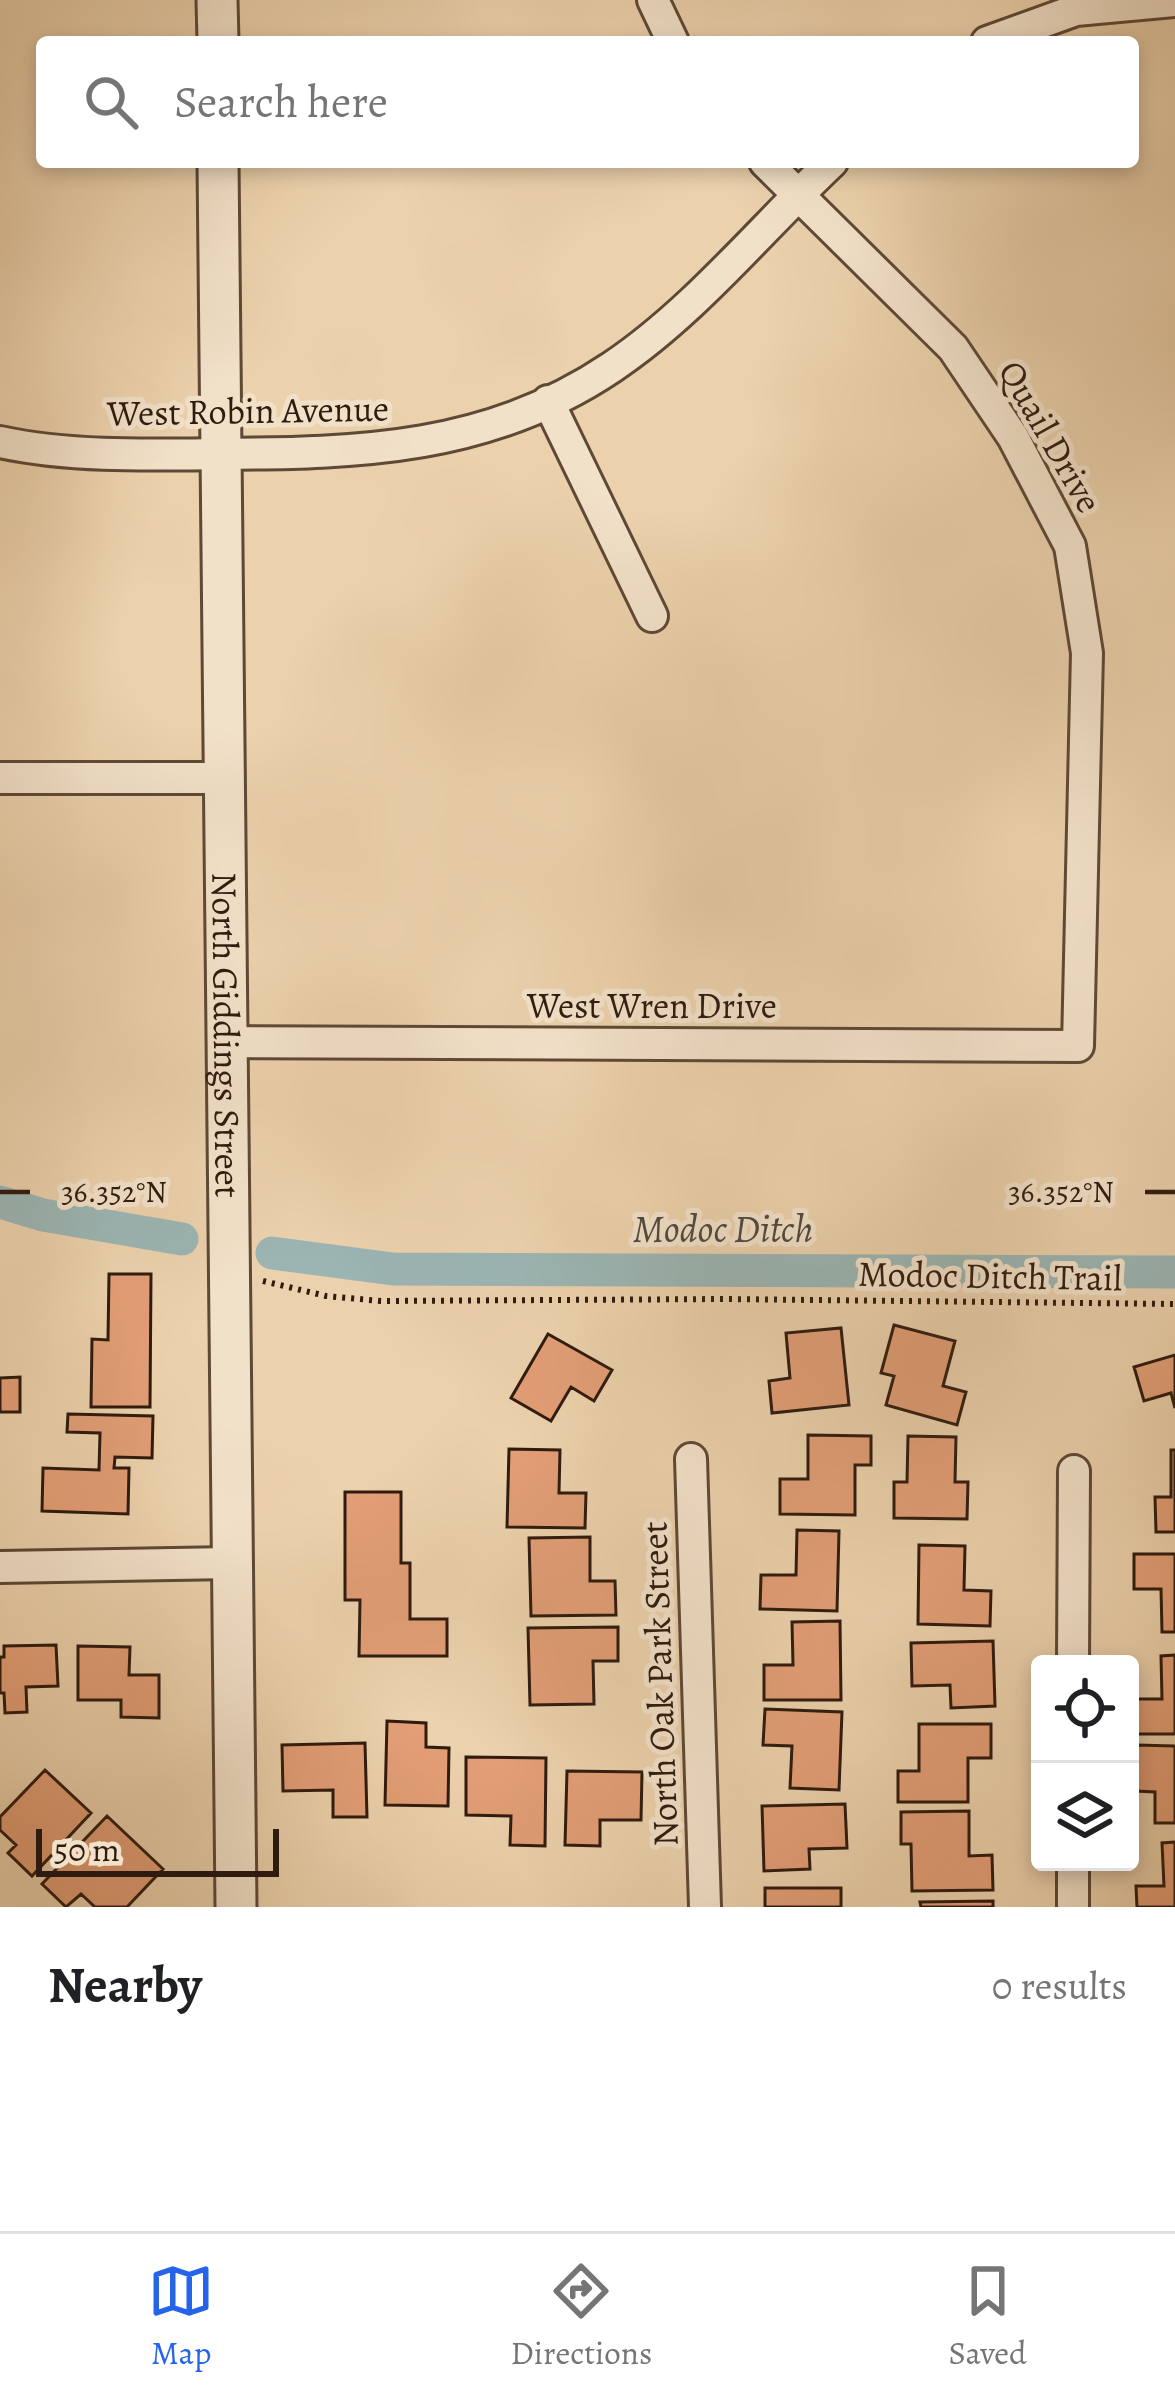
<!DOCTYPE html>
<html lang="en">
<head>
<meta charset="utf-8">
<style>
	body { margin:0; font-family:Alegreya,serif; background:#f6f6f6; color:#202124 }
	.controls { position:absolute; right:36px; bottom:36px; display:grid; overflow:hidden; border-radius:12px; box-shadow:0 6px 18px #0003 }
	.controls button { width:108px; height:108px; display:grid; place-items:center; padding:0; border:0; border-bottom:3px solid #e0e0e0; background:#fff; color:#202124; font:60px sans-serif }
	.scale { position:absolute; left:36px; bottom:30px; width:243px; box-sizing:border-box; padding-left:12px; border:6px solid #2f1b0f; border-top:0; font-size:33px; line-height:42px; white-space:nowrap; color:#2f1b0f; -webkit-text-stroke:9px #f2e1c9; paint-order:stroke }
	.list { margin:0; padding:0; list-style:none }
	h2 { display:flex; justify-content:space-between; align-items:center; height:156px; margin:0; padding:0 48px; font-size:51px }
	h2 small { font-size:39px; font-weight:400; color:#757577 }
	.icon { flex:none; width:66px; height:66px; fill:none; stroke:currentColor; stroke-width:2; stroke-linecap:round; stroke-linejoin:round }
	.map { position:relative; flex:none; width:1175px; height:1907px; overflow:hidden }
	.search { position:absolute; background:#fff; box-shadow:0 6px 18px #0003; left:36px; right:36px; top:36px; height:132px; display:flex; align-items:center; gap:30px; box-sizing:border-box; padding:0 42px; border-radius:12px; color:#757577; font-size:45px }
	.sheet { height:324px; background:#fff }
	nav { display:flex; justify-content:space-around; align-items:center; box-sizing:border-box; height:168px; border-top:3px solid #e0e0e0; background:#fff; font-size:33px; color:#757577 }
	nav a { display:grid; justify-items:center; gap:6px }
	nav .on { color:#2563eb }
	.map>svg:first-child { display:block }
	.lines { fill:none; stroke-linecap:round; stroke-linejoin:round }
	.canal { stroke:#9bb5b3; stroke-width:33 }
	.building { fill:#e29e76; stroke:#2f1b0f; stroke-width:3 }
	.minor-casing { stroke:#5e4836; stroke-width:36 }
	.tertiary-casing { stroke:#5e4836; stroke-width:45 }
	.path { stroke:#2f1b0f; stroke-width:6; stroke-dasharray:3 6; stroke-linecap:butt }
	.minor { stroke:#f2e1c9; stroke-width:30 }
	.tertiary { stroke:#f2e1c9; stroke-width:39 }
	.ticks { fill:none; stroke:#2f1b0f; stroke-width:4.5 }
	.labels { text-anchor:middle; stroke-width:10; stroke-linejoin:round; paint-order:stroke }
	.street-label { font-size:36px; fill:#2f1b0f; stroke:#f2e1c9 }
	.water-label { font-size:39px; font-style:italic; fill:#4f4940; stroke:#f2e1c9 }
	.ticks-label { font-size:30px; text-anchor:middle; fill:#2f1b0f; stroke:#f2e1c9; stroke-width:10; stroke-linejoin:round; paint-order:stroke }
</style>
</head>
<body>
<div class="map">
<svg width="1175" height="1907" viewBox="0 0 1175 1907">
	<rect width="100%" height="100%" fill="#ebd1ac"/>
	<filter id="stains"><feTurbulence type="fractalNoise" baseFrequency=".00167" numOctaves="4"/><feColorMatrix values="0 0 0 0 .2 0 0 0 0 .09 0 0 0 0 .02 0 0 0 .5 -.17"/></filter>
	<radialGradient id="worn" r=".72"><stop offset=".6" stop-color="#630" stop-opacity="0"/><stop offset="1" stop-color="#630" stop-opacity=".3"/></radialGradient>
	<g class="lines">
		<path class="canal" d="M0,1202L43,1215L182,1239
			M272,1253L393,1269L1175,1272"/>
	</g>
	<path class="building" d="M109,1274H151L150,1407H91L92,1339L108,1340Z
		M894,1325L955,1341L943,1386L966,1392L957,1425L886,1405L894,1376L881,1373Z
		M841,1328L849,1405L772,1413L769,1381L790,1378L786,1333Z
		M548,1334L612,1370L594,1401L571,1387L551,1421L511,1398Z
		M1175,1355V1408L1171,1393L1144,1401L1134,1367Z
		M20,1377V1412H0V1378Z
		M68,1414L153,1416L152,1458L115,1457L114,1468H129L128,1514L42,1511L43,1468L99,1470L100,1433L67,1432Z
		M808,1435L871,1436V1465H855V1515L780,1514V1479H808Z
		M908,1436L956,1437L955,1482H968L967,1519L894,1518V1482H907Z
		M509,1449L560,1450L559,1493H586L585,1528L507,1527Z
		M1171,1450H1175V1532H1156L1155,1497H1171Z
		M345,1492H401V1563H410V1619H447V1656H359L360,1600H345Z
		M797,1530L839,1531L837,1611L760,1609L761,1575H796Z
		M590,1537V1581H615L616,1615L531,1616L529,1538Z
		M919,1545L965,1546L964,1590L991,1591L990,1626L918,1624Z
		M1134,1554H1175V1632H1162L1161,1589H1134Z
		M840,1621L841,1700H764V1665H793L792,1622Z
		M618,1627V1661H593L594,1704L530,1705L528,1628Z
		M993,1641L995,1706L951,1708L950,1685L912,1686L911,1643Z
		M56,1645L58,1686L26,1687L27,1712L5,1713L4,1693H0V1657H4V1646Z
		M78,1646L130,1647L129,1675H159V1718L121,1717V1700H78Z
		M1175,1655V1734H1137L1136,1699H1162L1161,1656Z
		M765,1709L842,1712L839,1790L790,1788L792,1746L763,1745Z
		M387,1721L426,1723V1747L449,1748L448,1806L385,1805Z
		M919,1724H991V1758H968V1802H898V1771H919Z
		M365,1743L367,1817H333V1790L283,1791L282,1745Z
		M1136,1745L1175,1746V1823H1155V1792L1136,1791Z
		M466,1757L546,1758L545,1846L510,1845L511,1816L466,1815Z
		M45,1770L91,1813L32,1876L8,1853L16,1845L0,1830V1817Z
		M567,1771L642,1772L641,1820H600V1846L565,1845Z
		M845,1804L847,1848L809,1849L810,1869L764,1871L762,1806Z
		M969,1811V1856L992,1855L993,1890L912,1891L911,1844H901V1812Z
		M107,1816L163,1869L127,1907H95L81,1894L66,1907L42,1884Z
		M1175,1842V1907H1137L1136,1886H1164L1162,1843Z
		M765,1888H841V1907H765Z
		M993,1901V1907H921L920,1902Z"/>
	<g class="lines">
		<g class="minor-casing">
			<path id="minor" d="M653,0L673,42
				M987,42L1076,10L1175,1
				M548,401L652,616
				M0,442C70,457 147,455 218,454C360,453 489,450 612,367C694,312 760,230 832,162
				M0,778H225
				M226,1042L1078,1046L1087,653L1070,546L1013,437L953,348L765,162
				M691,1459L705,1907
				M0,1567L231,1563
				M1073,1664L1074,1471
				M1073,1907V1862"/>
		</g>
		<g class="tertiary-casing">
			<g id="tertiary">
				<path d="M217,0L218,42"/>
				<path id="s1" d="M218,162L236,1907"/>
			</g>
		</g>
		<path class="path" d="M263,1281L326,1296L381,1301L725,1299L1175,1304"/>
		<use href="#minor" class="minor"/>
		<use href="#tertiary" class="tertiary"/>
	</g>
	<path class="ticks" d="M0,1192H30M1145,1192H1175"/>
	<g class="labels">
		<g class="street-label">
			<text transform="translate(248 410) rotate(-1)" y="13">West Robin Avenue</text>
			<text transform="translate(1051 436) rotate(60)" y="13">Quail Drive</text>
			<text x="652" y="1018">West Wren Drive</text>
			<text dy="13" stroke="none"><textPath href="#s1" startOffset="873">North Giddings Street</textPath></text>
			<text transform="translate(990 1275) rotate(1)" y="13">Modoc Ditch Trail</text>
			<text transform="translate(659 1684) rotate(-92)" y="13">North Oak Park Street</text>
		</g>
		<g class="water-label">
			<text x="723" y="1242">Modoc Ditch</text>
		</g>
	</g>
	<g class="ticks-label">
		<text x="114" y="1202">36.352°N</text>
		<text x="1061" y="1202">36.352°N</text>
	</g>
	<rect width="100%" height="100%" filter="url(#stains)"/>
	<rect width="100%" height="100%" fill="url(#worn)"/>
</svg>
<div class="controls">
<button><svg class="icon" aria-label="locate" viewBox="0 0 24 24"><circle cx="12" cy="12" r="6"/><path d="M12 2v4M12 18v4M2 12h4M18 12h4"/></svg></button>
<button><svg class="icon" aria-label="layers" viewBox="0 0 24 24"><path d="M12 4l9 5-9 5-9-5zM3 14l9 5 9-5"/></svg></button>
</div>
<div class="scale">50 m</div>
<div class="search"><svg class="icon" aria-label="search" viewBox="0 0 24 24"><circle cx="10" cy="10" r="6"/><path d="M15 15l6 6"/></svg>Search here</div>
</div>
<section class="sheet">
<h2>Nearby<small>0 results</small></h2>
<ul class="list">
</ul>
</section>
<nav>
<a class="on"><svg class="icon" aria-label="map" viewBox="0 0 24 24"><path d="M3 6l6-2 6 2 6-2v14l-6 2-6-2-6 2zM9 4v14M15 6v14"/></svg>Map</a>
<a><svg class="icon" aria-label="directions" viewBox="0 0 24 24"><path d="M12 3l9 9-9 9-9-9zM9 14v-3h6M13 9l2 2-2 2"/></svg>Directions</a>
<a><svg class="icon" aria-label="saved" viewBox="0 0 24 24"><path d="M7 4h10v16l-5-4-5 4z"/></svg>Saved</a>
</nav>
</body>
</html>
